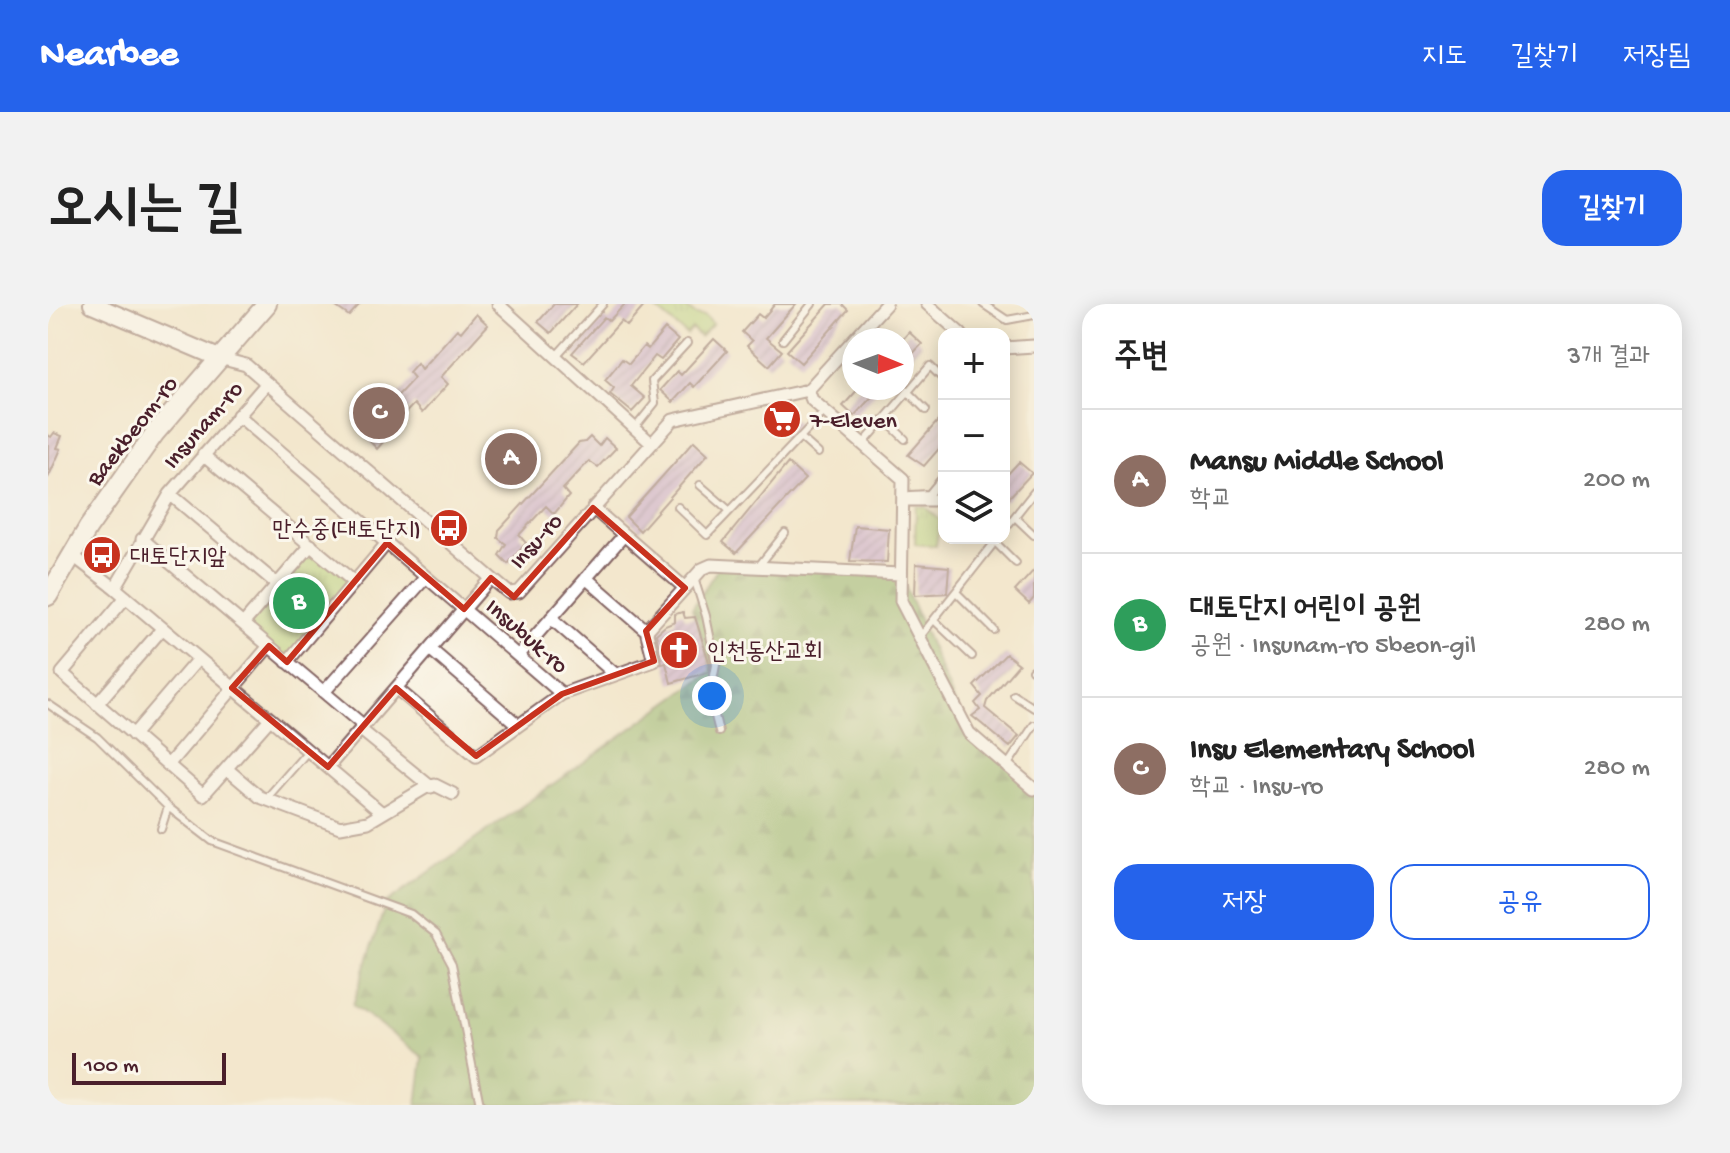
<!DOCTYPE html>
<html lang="ko">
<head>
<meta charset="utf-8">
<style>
	body { margin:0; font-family:"Gochi Hand","Poor Story",sans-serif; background:#f2f2f2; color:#222 }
	.controls { position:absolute; right:24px; top:24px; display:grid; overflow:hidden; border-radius:16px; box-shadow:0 4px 20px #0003 }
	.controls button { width:72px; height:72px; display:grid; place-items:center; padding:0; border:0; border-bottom:2px solid #e0e0e0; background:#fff; color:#222; font:40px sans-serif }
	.compass { position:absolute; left:794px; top:24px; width:72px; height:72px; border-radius:50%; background:#fff; box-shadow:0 4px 20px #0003; rotate:91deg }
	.scale { position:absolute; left:24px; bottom:20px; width:154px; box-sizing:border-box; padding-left:8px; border:4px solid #4a1f2b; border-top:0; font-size:22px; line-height:28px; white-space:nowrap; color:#4a1f2b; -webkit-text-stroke:6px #fbf7ec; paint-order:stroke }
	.you { position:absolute; left:664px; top:392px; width:28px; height:28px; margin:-20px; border:6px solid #fff; border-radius:50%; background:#1a73e8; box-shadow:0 0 0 12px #1a73e833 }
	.badge { display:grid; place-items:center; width:52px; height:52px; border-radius:50%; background:#2563eb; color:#fff; font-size:26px; font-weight:700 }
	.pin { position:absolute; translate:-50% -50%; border:4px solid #fff; box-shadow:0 2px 8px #0006 }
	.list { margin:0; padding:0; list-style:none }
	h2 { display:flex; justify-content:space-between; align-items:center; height:104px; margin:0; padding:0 32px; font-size:34px }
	h2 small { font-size:26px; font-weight:400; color:#767676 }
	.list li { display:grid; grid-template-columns:52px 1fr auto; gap:24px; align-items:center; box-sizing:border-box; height:144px; padding:0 32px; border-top:2px solid #e0e0e0 }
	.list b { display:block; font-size:30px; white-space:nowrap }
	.list p { margin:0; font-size:26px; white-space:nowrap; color:#767676 }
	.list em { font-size:26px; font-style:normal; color:#767676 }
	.actions { display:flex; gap:16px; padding:24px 32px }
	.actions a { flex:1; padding:18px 0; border:2px solid #2563eb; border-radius:24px; text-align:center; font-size:28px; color:#2563eb }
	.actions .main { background:#2563eb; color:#fff }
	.icon { flex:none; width:44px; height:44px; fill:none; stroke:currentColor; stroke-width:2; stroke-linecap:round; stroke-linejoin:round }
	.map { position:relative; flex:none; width:986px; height:801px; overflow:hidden; border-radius:24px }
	header { display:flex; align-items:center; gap:48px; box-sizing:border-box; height:112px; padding:0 40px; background:#2563eb; color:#fff }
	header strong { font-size:38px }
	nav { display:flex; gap:44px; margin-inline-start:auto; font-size:28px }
	.intro { display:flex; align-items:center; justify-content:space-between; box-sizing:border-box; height:192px; padding:0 48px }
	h1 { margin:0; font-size:56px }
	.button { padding:20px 36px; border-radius:24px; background:#2563eb; color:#fff; font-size:28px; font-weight:700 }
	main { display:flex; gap:48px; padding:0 48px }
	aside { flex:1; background:#fff; border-radius:24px; box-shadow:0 4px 20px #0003 }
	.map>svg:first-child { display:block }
	.forest { fill:url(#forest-firs); stroke:#6b684a; stroke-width:2 }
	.park { fill:url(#park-tufts); stroke:#7d7852; stroke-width:2 }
	.building { fill:url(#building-hatch) }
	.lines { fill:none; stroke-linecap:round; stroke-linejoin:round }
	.lane-casing { stroke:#856564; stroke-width:10 }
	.street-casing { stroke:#856564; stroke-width:15 }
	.secondary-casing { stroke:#856564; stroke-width:20 }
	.primary-casing { stroke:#856564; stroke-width:22 }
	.lane { stroke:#fff; stroke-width:6 }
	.street { stroke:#fff; stroke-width:11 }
	.secondary { stroke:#fff; stroke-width:16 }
	.primary { stroke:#fff; stroke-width:18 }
	.marked { fill:none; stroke:#c8321e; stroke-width:6; stroke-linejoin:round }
	.labels { text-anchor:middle; stroke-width:6; stroke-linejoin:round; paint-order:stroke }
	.poi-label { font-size:24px; fill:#4a1f2b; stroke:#fbf7ec; text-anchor:start }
	.street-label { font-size:24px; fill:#4a1f2b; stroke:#fbf7ec }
</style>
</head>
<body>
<header>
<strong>Nearbee</strong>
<nav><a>지도</a><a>길찾기</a><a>저장됨</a></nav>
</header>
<div class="intro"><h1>오시는 길</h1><a class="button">길찾기</a></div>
<main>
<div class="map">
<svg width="986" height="801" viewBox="0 0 986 801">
	<defs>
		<pattern id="forest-firs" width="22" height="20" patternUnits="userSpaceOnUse" patternTransform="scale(2)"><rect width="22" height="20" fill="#8cb268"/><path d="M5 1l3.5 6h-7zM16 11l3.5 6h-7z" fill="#749056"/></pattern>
		<pattern id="park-tufts" width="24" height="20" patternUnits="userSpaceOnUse" patternTransform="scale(2)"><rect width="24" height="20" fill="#b0d078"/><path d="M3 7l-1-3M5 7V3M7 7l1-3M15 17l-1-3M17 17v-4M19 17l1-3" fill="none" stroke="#99b268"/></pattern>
		<pattern id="building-hatch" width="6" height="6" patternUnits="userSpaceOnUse" patternTransform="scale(2)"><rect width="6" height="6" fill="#c4a3d2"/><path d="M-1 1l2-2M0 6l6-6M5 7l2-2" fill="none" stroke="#a184ab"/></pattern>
	</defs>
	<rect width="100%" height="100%" fill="#fbf7ec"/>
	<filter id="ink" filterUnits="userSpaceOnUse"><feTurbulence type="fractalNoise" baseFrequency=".0125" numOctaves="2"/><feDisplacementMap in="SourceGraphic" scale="16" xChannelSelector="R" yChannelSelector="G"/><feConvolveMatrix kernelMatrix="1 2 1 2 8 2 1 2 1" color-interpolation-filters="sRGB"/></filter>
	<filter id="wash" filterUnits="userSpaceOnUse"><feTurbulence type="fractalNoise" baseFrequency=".006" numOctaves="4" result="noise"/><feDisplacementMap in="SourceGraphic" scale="32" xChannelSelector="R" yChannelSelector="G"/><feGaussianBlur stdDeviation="1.8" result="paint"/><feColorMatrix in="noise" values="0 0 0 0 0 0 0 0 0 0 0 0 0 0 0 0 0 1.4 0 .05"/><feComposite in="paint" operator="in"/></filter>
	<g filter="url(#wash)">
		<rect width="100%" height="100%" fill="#f3e7cd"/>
		<path class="forest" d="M672,261L852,270L916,420L986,483V801H369L375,753L305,701L338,599L664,367L644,304Z"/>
		<path class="park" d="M610,0H634L647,11L657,12L665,20L652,33L644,25L639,31L606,3Z
			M868,202L877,203L892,216L888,242L867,240Z
			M263,241L306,278L239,358L195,320Z"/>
		<g id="blocks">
			<path class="building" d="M284,0H312L301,12Z
				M506,0H529L503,29L490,18Z
				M577,0H598L579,22L573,17L536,58L524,49L556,13L561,17Z
				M727,0H748L718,34L734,47L721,62L699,42L704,37L694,28L710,10L715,14Z
				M781,0H794L800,6L753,59L739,47Z
				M428,10L440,21L393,73L400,80L374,109L366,100L342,125L344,128L329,145L318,133L331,120L328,115L366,74L361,68L369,59L373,65L409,25L413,28Z
				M617,25L630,36L613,56L607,52L583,82L597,94L584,108L562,90L566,84L557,76L574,55L581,60L596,42L600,45Z
				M861,28L874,40L854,61V36Z
				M666,35L679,47L646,83L642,79L625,98L612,86L629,67L633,71Z
				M811,84H832L806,112L795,102Z
				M737,109L750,119L736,135L721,122Z
				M896,110V139L876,162L860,151Z
				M6,129L14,132L9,144L13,145L0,174V131L3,133Z
				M542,133L551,142L557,134L568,144L550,163L541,157L515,185L521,192L506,210L498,202L471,231L478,239L460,260L451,251L458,240L450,234L451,226L531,139L537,138Z
				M646,137L660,150L592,227L578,213Z
				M971,158L984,169L956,199V174Z
				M740,159L757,175L688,249L675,238Z
				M807,222L841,225L839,258L802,257Z
				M868,260L901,263L899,289L867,291Z
				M986,266V294L981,300L967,287Z
				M635,308L637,314L647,313L662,361L661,368L623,379L618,359L614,360L608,330L617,322L627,318V310Z
				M958,350L971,360L939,397L937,404L971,432L962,443L924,412L932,406L927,399L934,392L926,382Z"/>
		</g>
	</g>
	<g filter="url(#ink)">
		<use href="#blocks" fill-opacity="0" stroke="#856564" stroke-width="2"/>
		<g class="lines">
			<g class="lane-casing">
				<path id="lane" d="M935,0L959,16L986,11
					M735,36L764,0
					M508,52L555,0
					M860,88L878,106
					M836,115L857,135
					M587,124L607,99L604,77L639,39
					M752,133L770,149
					M815,140L882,62L896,76
					M652,181L682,207
					M862,191L881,190L896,172
					M630,203L659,231L777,107
					M967,213L986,231
					M956,226L986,188
					M947,238L968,259
					M710,263L737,229
					M646,274L658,312L668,361L662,392L671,428
					M908,288L946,326
					M886,316L924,352
					M872,333L950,234
					M984,366L986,367
					M966,391L986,404
					M0,400L49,433L120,503L164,537L363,610L388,630L404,660L432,801
					M959,462L986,421
					M218,495L260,447
					M113,525L120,503"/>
			</g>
			<g class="street-casing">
				<path id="street" d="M450,0L603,139
					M879,0L913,30
					M956,44L986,42
					M171,54L198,61L443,274L461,289L471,288L625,116L760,86L838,0
					M760,86L764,96L855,175L853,297L921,429L986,485
					M190,111L514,390
					M155,151L306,278
					M122,190L229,280
					M856,196H885
					M545,204L637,284
					M94,235L316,422
					M24,251L67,284L334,509
					M538,274L599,327
					M67,284L122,190L219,79
					M78,293L14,369L155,491L221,416
					M503,314L567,370
					M195,320L263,241
					M382,345L470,421
					M470,352L576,231
					M239,358L339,239
					M348,384L428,452L514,390L606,357L599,330L600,325L654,265L663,261L852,270
					M276,388L378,273
					M49,400L114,325
					M313,426L383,483
					M85,431L150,355
					M120,461L221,342
					M280,463L443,274
					M179,465L212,493L292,523L320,518L377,484L387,481L405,490"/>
			</g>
			<g class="secondary-casing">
				<path id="secondary" d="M44,0L171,54"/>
			</g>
			<g class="primary-casing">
				<path id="primary" d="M0,292L40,224L107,129L219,0"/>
			</g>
			<use href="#lane" class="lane"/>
			<use href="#street" class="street"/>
			<use href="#secondary" class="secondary"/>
			<use href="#primary" class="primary"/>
		</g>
	</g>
	<path d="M0 0H986V801H0ZM545,204L637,284L598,327L606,357L514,390L428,452L348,384L280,463L184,384L221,342L239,358L339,239L416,305L443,274L466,293Z" fill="#f3e7cd" fill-opacity=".55" fill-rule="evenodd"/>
	<path class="marked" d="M545,204L637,284L598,327L606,357L514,390L428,452L348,384L280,463L184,384L221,342L239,358L339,239L416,305L443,274L466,293Z"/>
	<defs>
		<g id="supermarket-disc" transform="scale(2)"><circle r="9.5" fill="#c8321e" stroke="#fbf7ec"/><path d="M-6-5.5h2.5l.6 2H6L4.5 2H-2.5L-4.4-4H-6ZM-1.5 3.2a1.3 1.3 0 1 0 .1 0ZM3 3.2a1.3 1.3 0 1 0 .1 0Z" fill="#fff"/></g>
		<g id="bus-disc" transform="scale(2)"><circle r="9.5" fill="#c8321e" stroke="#fbf7ec"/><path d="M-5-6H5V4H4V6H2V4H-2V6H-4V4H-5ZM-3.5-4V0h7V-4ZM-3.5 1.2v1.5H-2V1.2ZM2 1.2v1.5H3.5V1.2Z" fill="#fff"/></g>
		<g id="church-disc" transform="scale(2)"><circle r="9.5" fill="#c8321e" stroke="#fbf7ec"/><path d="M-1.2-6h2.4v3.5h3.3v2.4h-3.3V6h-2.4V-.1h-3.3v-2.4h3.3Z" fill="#fff"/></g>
	</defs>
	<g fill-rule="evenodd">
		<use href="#supermarket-disc" x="734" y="115"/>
		<use href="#bus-disc" x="401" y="224"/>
		<use href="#bus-disc" x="54" y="251"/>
		<use href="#church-disc" x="631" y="346"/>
	</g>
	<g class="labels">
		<g class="poi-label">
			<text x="762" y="123">7-Eleven</text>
			<text x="373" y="232" text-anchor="end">만수중(대토단지)</text>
			<text x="82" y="259">대토단지앞</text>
			<text x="659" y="354">인천동산교회</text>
		</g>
		<g class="street-label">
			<text transform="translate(154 120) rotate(-49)" y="8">Insunam-ro</text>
			<text transform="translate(83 126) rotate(-52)" y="8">Baekbeom-ro</text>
			<text transform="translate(487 236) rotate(-48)" y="8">Insu-ro</text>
			<text transform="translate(480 331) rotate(41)" y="8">Insubuk-ro</text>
		</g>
	</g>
</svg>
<div class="controls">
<button>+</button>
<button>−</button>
<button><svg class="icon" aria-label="layers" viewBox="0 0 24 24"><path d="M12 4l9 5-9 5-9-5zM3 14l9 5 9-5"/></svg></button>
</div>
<svg class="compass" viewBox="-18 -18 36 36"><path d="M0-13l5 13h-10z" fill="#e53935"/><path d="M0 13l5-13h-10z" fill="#767676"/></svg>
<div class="scale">100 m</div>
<div class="you"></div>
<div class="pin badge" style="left:463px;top:155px;background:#8d6e63">A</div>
<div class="pin badge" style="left:251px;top:299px;background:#2e9e5b">B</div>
<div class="pin badge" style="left:331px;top:109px;background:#8d6e63">C</div>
</div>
<aside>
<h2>주변<small>3개 결과</small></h2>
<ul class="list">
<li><span class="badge" style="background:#8d6e63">A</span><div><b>Mansu Middle School</b><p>학교</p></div><em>200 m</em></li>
<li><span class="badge" style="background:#2e9e5b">B</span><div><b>대토단지 어린이 공원</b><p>공원 · Insunam-ro 5beon-gil</p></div><em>280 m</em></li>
<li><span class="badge" style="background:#8d6e63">C</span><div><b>Insu Elementary School</b><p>학교 · Insu-ro</p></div><em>280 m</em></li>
</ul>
<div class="actions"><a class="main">저장</a><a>공유</a></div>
</aside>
</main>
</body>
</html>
